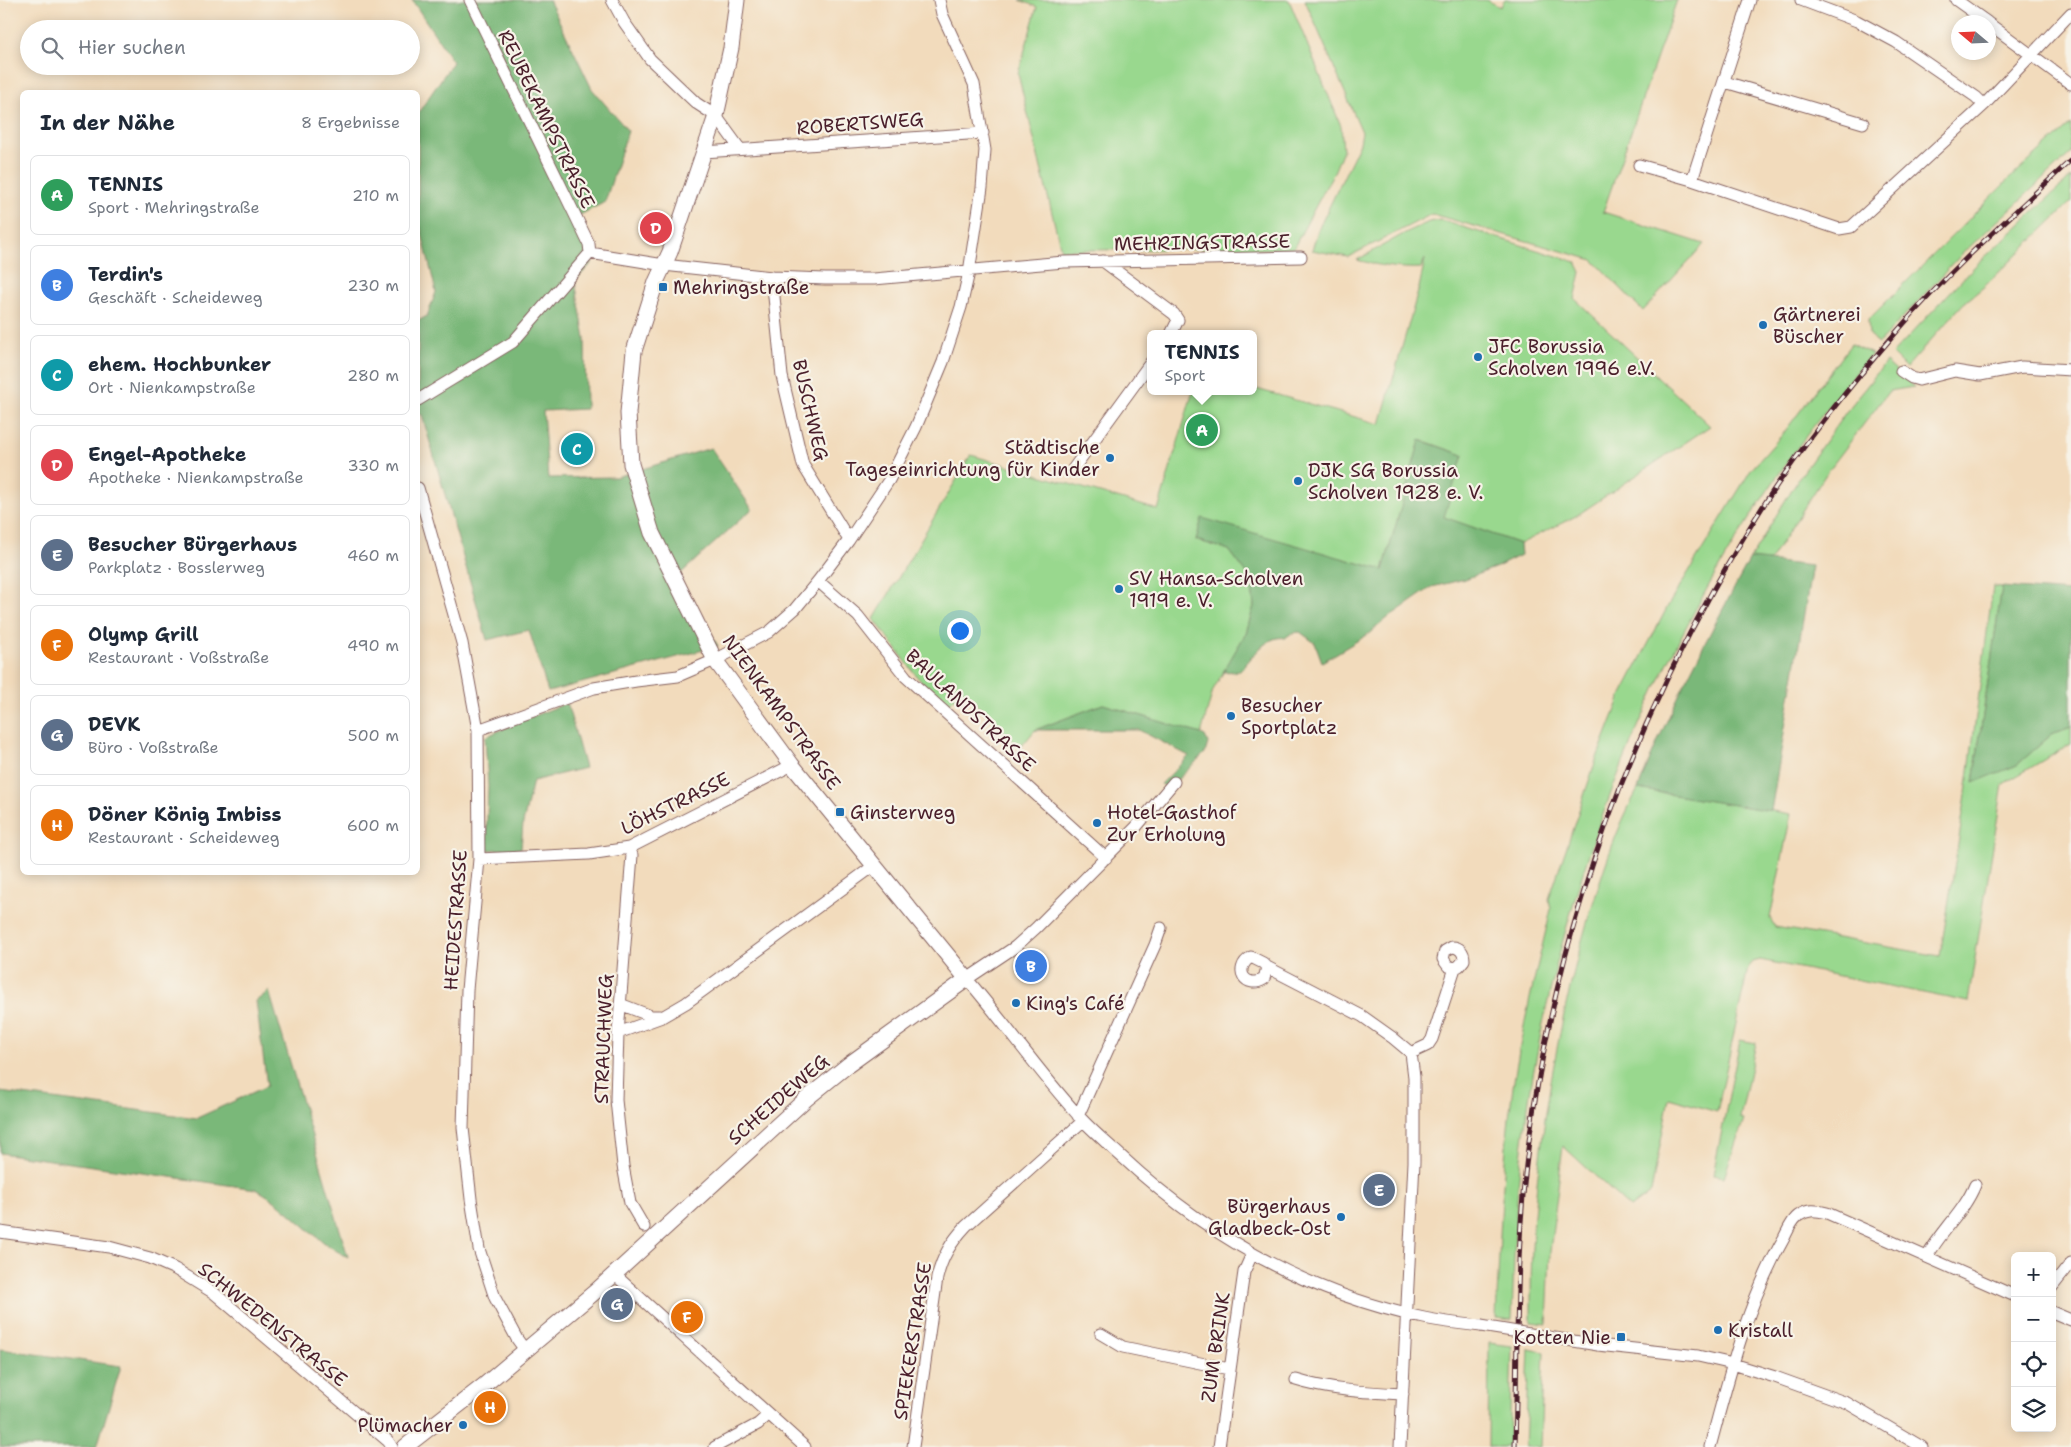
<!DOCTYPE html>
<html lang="de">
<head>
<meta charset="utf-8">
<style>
	body { margin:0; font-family:"Shantell Sans",sans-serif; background:#f6f6f7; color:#1f2937 }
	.controls { position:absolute; right:15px; bottom:15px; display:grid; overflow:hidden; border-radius:8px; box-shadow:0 2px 12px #0003 }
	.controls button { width:45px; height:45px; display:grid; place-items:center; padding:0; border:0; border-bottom:1px solid #e0e1e3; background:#fff; color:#1f2937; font:25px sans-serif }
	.compass { position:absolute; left:1951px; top:15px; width:45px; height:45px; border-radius:50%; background:#fff; box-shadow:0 2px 12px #0003; rotate:289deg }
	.you { position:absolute; left:959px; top:630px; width:18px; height:18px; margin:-12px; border:4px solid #fff; border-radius:50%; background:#1a73e8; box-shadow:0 0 0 8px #1a73e833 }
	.badge { display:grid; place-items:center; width:32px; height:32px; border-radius:50%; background:#ea580c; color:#fff; font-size:16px; font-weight:700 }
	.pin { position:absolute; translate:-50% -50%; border:2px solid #fff; box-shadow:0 1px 5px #0006 }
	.popup { position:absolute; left:1147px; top:330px; width:110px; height:65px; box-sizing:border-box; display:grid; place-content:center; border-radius:8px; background:#fff; filter:drop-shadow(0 1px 4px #0005); font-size:16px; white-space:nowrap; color:#747a83 }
	.popup b { font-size:19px; color:#1f2937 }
	.popup::after { content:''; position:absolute; left:50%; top:100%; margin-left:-10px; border:10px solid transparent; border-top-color:#fff }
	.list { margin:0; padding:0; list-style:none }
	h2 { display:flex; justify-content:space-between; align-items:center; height:65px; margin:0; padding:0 20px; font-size:21px }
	h2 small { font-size:16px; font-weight:400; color:#747a83 }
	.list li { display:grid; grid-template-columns:32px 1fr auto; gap:15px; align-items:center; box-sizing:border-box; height:80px; margin:0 10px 10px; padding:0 10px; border:1px solid #e0e1e3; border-radius:8px }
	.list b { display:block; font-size:19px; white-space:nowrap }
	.list p { margin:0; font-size:16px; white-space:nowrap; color:#747a83 }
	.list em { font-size:16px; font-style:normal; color:#747a83 }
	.icon { flex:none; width:28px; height:28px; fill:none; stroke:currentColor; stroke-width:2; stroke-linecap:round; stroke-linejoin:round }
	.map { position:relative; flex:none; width:2071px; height:1447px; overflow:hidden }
	.search { position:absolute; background:#fff; box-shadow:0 2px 12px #0003; left:20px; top:20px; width:400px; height:55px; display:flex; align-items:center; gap:12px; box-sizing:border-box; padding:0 18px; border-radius:28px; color:#747a83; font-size:19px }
	.panel { position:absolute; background:#fff; box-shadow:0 2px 12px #0003; left:20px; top:90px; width:400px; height:785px; border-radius:8px }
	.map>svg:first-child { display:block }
	.green { fill:#99d88e; stroke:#727c5c }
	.forest { fill:#7ab879; stroke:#626c52 }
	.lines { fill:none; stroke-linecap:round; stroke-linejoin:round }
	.minor-casing { stroke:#85615e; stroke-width:13 }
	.tertiary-casing { stroke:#85615e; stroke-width:17 }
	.minor { stroke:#fff; stroke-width:11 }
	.tertiary { stroke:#fff; stroke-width:15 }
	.rail-casing { stroke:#4a1f2b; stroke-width:5 }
	.rail { stroke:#f7f3e8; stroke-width:3; stroke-dasharray:9; stroke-linecap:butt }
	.minor-bridge-casing { stroke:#85615e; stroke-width:13; stroke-linecap:butt }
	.minor-bridge { stroke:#fff; stroke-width:11 }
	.poi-dot { fill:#1f6fb2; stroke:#f7f3e8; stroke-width:2 }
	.labels { text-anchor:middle; stroke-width:4.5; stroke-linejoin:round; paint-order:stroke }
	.street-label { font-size:19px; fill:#4a1f2b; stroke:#f7f3e8 }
	.poi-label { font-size:19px; fill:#4a1f2b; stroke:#f7f3e8; text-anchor:start }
</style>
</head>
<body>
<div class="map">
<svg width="2071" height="1447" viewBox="0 0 2071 1447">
	<rect width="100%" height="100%" fill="#f7f3e8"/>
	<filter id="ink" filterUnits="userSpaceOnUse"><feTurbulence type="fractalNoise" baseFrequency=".02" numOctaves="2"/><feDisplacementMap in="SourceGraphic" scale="10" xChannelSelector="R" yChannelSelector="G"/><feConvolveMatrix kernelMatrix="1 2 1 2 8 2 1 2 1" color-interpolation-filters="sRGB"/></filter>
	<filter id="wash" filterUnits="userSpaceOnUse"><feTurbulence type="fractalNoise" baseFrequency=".0096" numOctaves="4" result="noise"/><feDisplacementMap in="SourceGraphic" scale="20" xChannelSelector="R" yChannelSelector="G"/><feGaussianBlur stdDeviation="1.12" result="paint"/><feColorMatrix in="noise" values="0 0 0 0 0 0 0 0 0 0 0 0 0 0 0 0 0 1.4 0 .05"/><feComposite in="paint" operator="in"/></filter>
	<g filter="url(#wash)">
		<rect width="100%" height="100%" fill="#f2dbbc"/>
		<path class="green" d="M1020,0H1289L1341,126L1343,150L1335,170L1293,249L1061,250L1018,74L1037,7Z
			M1305,0H1487L1500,7L1505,0H1677L1603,212L1704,244L1643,311L1593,260L1432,214L1348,257L1312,250L1318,230L1360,143L1362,132Z
			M2071,124V153L1962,254L1879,343L1869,335L1868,320L2009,179Z
			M2071,177V202L1986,285L1963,304L1906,368L1892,354L1974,267Z
			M1440,220L1576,262L1581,272L1575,299L1710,426L1576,516L1520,544L1443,517L1463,455L1421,440L1383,570L1202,519L1196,540L1229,550L1251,579L1254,606L1246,633L1213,690L1201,734L1103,704L1035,730L1020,748L963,691L947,705L918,678L874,619L971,455L1158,510L1193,391H1253V388L1380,424L1419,288L1425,259L1421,268C1398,269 1380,266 1357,260L1407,232L1429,222Z
			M1851,344L1872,354C1840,392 1809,430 1781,471C1643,669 1554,902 1523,1141C1515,1200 1514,1260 1512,1320L1496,1318C1500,1241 1502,1163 1513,1087C1522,1027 1537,968 1551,909L1549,899L1595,763L1622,694L1669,604L1751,470L1782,435Z
			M1886,362L1914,387L1889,391L1828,471L1769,562L1750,559L1797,481L1846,412Z
			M1993,586L2002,587L1973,782L2017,765L2052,734L2071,727V744L2003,784L1968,1002L1760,960L1753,962L1748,968L1717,1112L1669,1098L1651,1192L1630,1208L1563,1146L1550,1252L1547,1324L1531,1322C1531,1291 1531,1259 1533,1228C1541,1123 1559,1020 1588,919C1602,875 1615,830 1638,789L1791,814L1770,918L1775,927L1940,956L1965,801Z
			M1740,1040L1756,1043L1740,1118L1744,1119L1724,1177L1713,1175Z
			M1489,1343L1512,1346L1509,1447H1488Z
			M1529,1349L1544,1352L1540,1447H1525Z"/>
		<path class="forest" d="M412,0H549L592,89L628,131L605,202L578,216L592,242V263L575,281L585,338L586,409L543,411L548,478L616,477L711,448L752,509L678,576L697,612L718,646L548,692L529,630L487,640L422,415L418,413V321L427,316L436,292L418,217V113L453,62Z
			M1420,440L1463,455L1444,517L1520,544L1521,555L1497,567L1465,579L1432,587L1389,617L1367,635L1322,662L1315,643L1300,632L1292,633L1285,638C1267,634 1251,659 1240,671L1223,672L1246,633L1254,606L1251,579L1229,550L1196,540L1202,518L1383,570Z
			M1750,559L1812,566L1771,811L1638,789C1669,709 1709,634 1750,559Z
			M2002,587L2071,592V727L2052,734L2017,765L1973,783Z
			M567,703L585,768L533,781L523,823L521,849L486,850L488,786L485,737L523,720Z
			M1103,704L1201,734L1205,736L1208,743L1205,753L1169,788L1161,784L1189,756L1139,730H1035Z
			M269,991L348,1257C313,1241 290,1207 256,1189L0,1153V1092L197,1118L267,1086L256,1001Z
			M0,1349L121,1366L97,1447H0Z"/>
	</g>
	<g filter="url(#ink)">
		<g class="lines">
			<g class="minor-casing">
				<path id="minor" d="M470,0L576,217L589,244L590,253
					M612,0L624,22L650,59L696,103L716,116L740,149
					M1801,0L1857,21L1896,42L1976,97L1984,105
					M1956,0L1987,22
					M1988,23L2071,84
					M1725,82L1863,123
					M704,152L983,133
					M1639,165L1692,180L1839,229L1851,227L1984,105L2071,13
					M1692,180L1750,0
					M590,253L664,265L772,277L825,279H874L1064,262L1301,257
					M1103,261L1174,314L1178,320L1171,334
					M772,277L782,376L803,465L849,540
					M1901,371L1912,378L1919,380L1955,371L1980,375L2022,367L2071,370
					M418,400L513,342L590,253
					M1073,469L1151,362
					M418,488L462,643L478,730L479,859L467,990L463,1128L471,1199L479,1249L495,1298L517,1339L525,1350
					M818,581L858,616L906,677L1106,858
					M478,730L594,688L636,681L678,676L715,660L769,632L795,609L818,581L849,540L889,480L916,427L943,362L961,307L969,272L982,188L985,150L974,84L942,14L939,0
					M1174,782L1136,827L1036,928L1015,947L967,979C1005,1023 1038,1071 1077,1114C1090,1129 1106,1142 1121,1156C1207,1236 1308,1294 1424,1318C1443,1322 1462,1324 1481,1326
					M629,848L632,855L618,1033L616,1100L623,1166L630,1203L644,1227
					M479,859L589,854L629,848L792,765
					M1267,967L1264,979C1246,990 1232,969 1251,957L1263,963L1267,967L1362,1016L1393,1038L1411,1053L1414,1077V1162L1400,1447
					M620,1004L651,1016H660
					M618,1033L662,1017L686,1003L875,865
					M1411,1053L1428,1045L1432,1039L1455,968L1459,966L1464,960C1464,952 1460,947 1452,947L1445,951L1443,959L1448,966L1455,968
					M1078,1116L1155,945L1161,928
					M0,1232L109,1247L150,1258L175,1269L214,1293L388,1441L392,1447
					M1927,1257C1941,1231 1964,1212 1975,1185
					M614,1274L805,1447
					M2052,1287L2071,1263
					M2052,1312L2071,1320
					M1101,1334L1123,1347L1229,1369
					M1598,1345L1698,1356L1733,1364L1775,1377L1847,1403L1922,1447
					M1296,1380C1331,1391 1367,1392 1403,1394
					M715,1447L758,1424L768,1415
					M913,1447L937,1278C942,1257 951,1242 966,1226L1083,1121
					M1219,1447L1244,1272L1252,1254
					M1710,1447C1729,1376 1747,1303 1784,1238C1787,1232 1792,1220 1798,1216C1808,1209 1816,1210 1827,1213L2015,1296"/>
			</g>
			<g class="tertiary-casing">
				<path id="tertiary" d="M405,1447L482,1387L596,1291L806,1099L848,1065L967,979L792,765L715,660L652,533L631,464L628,413L634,351L656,282L670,252L716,116L731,48L737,0"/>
			</g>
			<use href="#minor" class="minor"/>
			<use href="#tertiary" class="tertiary"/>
			<g class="rail-casing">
				<path id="rail" d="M1515,1447C1518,1345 1515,1242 1529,1141C1555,947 1618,761 1713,590C1736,550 1759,510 1786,472C1821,422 1859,375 1899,329C1952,268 2012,215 2071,160"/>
			</g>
			<use href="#rail" class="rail"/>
			<g class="minor-bridge-casing">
				<path id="minor-bridge" d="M1481,1326L1598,1345"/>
			</g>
			<use href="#minor-bridge" class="minor-bridge"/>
		</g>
	</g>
	<g class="poi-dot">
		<rect x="658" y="282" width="10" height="10" rx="2.5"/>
		<circle cx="1763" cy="325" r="5"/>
		<circle cx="1478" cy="357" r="5"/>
		<circle cx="1110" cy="458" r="5"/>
		<circle cx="1298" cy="481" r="5"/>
		<circle cx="1119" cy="589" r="5"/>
		<circle cx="1231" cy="716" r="5"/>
		<rect x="835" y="807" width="10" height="10" rx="2.5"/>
		<circle cx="1097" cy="823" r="5"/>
		<circle cx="1016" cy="1003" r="5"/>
		<circle cx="1341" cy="1217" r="5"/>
		<circle cx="1718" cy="1330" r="5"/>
		<rect x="1616" y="1332" width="10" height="10" rx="2.5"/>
		<circle cx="463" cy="1425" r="5"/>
	</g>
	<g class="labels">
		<g class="street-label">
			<text transform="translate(547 119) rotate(64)" y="7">REUBEKAMPSTRASSE</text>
			<text transform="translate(860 123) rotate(-4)" y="7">ROBERTSWEG</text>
			<text transform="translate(1202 242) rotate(-1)" y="7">MEHRINGSTRASSE</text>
			<text transform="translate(811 410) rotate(77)" y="7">BUSCHWEG</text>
			<text transform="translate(971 710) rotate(43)" y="7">BAULANDSTRASSE</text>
			<text transform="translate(782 712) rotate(54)" y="7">NIENKAMPSTRASSE</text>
			<text transform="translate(675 803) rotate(-26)" y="7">LÖHSTRASSE</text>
			<text transform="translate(455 920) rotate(-86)" y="7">HEIDESTRASSE</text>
			<text transform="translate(603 1039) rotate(-88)" y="7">STRAUCHWEG</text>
			<text transform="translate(778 1099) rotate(-41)" y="7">SCHEIDEWEG</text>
			<text transform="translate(273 1324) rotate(39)" y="7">SCHWEDENSTRASSE</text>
			<text transform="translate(912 1341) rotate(-81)" y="7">SPIEKERSTRASSE</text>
			<text transform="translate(1215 1347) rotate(-82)" y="7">ZUM BRINK</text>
		</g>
		<g class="poi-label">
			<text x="673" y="294">Mehringstraße</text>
			<text x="1773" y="321">Gärtnerei<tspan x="1773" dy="22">Büscher</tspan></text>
			<text x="1488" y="353">JFC Borussia<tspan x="1488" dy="22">Scholven 1996 e.V.</tspan></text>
			<text x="1100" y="454" text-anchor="end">Städtische<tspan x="1100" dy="22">Tageseinrichtung für Kinder</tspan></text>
			<text x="1308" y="477">DJK SG Borussia<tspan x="1308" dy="22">Scholven 1928 e. V.</tspan></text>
			<text x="1129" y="585">SV Hansa-Scholven<tspan x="1129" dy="22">1919 e. V.</tspan></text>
			<text x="1241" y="712">Besucher<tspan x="1241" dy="22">Sportplatz</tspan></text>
			<text x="850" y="819">Ginsterweg</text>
			<text x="1107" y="819">Hotel-Gasthof<tspan x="1107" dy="22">Zur Erholung</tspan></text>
			<text x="1026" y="1010">King's Café</text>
			<text x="1331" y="1213" text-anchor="end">Bürgerhaus<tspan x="1331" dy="22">Gladbeck-Ost</tspan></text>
			<text x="1728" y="1337">Kristall</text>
			<text x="1611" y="1344" text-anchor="end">Kotten Nie</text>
			<text x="453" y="1432" text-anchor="end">Plümacher</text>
		</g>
	</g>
</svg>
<div class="controls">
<button>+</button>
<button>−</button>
<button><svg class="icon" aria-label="locate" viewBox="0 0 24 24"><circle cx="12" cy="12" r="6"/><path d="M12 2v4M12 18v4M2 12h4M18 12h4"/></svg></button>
<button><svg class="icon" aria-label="layers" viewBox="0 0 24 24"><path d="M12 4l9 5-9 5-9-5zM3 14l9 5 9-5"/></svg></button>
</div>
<svg class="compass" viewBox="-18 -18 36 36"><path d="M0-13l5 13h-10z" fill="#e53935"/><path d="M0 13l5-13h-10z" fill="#747a83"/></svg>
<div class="you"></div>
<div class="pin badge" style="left:1202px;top:430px;background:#2e9e5b">A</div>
<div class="popup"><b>TENNIS</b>Sport</div>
<div class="pin badge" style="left:1031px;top:966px;background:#3f7fe0">B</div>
<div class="pin badge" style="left:577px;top:449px;background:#0f9aa8">C</div>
<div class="pin badge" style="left:656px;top:228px;background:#e0444e">D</div>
<div class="pin badge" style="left:1379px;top:1190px;background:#5c6f8a">E</div>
<div class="pin badge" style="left:687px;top:1317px;background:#e8710a">F</div>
<div class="pin badge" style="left:617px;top:1304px;background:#5c6f8a">G</div>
<div class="pin badge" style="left:490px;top:1407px;background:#e8710a">H</div>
<div class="search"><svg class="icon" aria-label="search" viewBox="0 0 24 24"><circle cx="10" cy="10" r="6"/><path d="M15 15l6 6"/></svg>Hier suchen</div>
<section class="panel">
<h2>In der Nähe<small>8 Ergebnisse</small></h2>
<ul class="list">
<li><span class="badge" style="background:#2e9e5b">A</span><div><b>TENNIS</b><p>Sport · Mehringstraße</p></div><em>210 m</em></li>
<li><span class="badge" style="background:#3f7fe0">B</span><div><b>Terdin's</b><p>Geschäft · Scheideweg</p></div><em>230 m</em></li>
<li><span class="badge" style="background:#0f9aa8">C</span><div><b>ehem. Hochbunker</b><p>Ort · Nienkampstraße</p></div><em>280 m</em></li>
<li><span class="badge" style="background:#e0444e">D</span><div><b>Engel-Apotheke</b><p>Apotheke · Nienkampstraße</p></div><em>330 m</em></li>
<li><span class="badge" style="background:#5c6f8a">E</span><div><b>Besucher Bürgerhaus</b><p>Parkplatz · Bosslerweg</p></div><em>460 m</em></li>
<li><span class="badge" style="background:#e8710a">F</span><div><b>Olymp Grill</b><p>Restaurant · Voßstraße</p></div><em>490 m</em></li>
<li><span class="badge" style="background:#5c6f8a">G</span><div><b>DEVK</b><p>Büro · Voßstraße</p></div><em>500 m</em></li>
<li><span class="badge" style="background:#e8710a">H</span><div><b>Döner König Imbiss</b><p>Restaurant · Scheideweg</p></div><em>600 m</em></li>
</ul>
</section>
</div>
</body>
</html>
